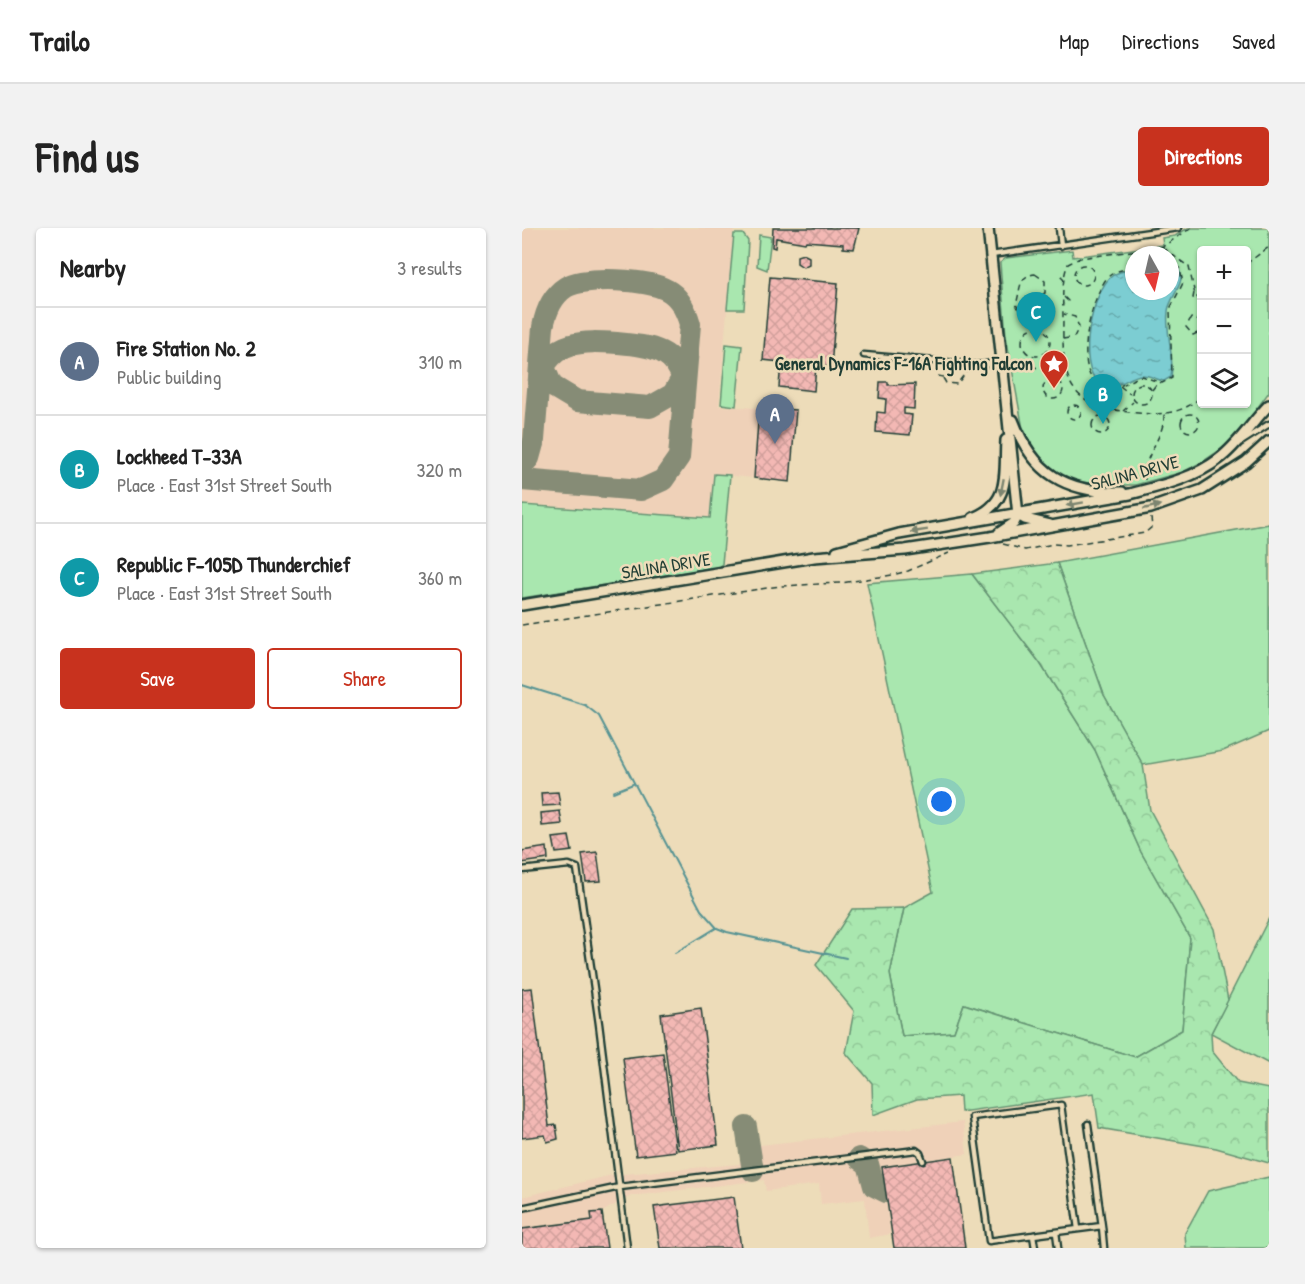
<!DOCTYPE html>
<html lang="en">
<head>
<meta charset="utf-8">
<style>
	body { margin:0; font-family:"Patrick Hand",sans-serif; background:#f2f2f2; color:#222 }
	.controls { position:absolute; right:18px; top:18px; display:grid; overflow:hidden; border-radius:6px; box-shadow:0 2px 4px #0004 }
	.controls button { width:54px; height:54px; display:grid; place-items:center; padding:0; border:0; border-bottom:2px solid #e0e0e0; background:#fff; color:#222; font:30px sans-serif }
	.compass { position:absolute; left:603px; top:18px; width:54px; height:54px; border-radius:50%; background:#fff; box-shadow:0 2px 4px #0004; rotate:172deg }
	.you { position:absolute; left:420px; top:574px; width:21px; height:21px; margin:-15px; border:4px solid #fff; border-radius:50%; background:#1a73e8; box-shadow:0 0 0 9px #1a73e833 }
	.badge { display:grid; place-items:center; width:39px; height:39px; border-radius:50%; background:#c8321e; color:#fff; font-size:20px; font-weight:700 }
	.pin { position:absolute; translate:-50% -50px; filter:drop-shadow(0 2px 3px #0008) }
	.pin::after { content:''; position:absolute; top:32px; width:21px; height:18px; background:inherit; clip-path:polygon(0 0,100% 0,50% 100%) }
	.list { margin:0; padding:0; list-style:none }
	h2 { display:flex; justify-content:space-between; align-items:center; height:78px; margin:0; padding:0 24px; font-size:26px }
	h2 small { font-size:20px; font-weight:400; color:#767676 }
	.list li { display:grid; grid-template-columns:39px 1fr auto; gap:18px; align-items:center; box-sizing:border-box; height:108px; padding:0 24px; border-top:2px solid #e0e0e0 }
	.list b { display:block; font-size:22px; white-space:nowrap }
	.list p { margin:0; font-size:20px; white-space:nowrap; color:#767676 }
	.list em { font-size:20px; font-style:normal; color:#767676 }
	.actions { display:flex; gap:12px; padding:18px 24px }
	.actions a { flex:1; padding:14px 0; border:2px solid #c8321e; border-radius:6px; text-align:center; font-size:21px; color:#c8321e }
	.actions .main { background:#c8321e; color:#fff }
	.icon { flex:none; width:33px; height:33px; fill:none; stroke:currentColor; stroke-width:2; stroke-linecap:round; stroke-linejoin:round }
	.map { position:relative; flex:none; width:747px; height:1020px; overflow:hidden; border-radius:6px }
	header { display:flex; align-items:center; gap:36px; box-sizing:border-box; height:84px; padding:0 30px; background:#fff; border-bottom:2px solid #e0e0e0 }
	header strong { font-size:28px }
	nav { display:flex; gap:33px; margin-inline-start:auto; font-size:21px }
	.intro { display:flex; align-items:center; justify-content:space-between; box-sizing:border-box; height:144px; padding:0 36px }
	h1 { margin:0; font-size:42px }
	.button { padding:15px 27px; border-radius:6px; background:#c8321e; color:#fff; font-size:21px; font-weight:700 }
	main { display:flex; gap:36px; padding:0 36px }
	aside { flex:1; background:#fff; border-radius:6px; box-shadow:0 2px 4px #0004 }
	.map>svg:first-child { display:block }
	.built { fill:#efd1b8 }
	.green { fill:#a9e7af; stroke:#649272; stroke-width:1.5; fill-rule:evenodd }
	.forest { fill:url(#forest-crowns); stroke:#649272; stroke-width:1.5 }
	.water { fill:url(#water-ripples); stroke:#579393; stroke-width:1.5 }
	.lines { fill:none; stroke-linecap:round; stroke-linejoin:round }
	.stream { stroke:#579393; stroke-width:2 }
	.taxiway { stroke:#868c76; stroke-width:22 }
	.building { fill:url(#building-cross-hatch); stroke:#1f3d34; stroke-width:1.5 }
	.service-casing { stroke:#1f3d34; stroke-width:9 }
	.minor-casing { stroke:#1f3d34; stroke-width:14 }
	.path { stroke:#1f3d34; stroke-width:1.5; stroke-dasharray:6 4.5; stroke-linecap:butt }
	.service { stroke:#eddcb9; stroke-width:4.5 }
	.minor { stroke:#eddcb9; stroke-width:9 }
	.oneway { fill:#7c8570 }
	.labels { text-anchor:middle; stroke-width:5; stroke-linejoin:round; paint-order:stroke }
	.poi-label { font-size:18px; font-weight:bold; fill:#1f3d34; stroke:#eddcb9; text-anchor:end }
	.street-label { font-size:18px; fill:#1f3d34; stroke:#eddcb9 }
</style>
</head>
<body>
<header>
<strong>Trailo</strong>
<nav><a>Map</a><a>Directions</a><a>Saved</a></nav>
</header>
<div class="intro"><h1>Find us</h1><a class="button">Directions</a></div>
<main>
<aside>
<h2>Nearby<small>3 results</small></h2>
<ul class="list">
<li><span class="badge" style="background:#5c6f8a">A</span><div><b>Fire Station No. 2</b><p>Public building</p></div><em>310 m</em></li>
<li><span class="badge" style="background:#0f9aa8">B</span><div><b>Lockheed T-33A</b><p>Place · East 31st Street South</p></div><em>320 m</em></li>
<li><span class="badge" style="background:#0f9aa8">C</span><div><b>Republic F-105D Thunderchief</b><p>Place · East 31st Street South</p></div><em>360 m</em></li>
</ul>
<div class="actions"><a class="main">Save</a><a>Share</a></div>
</aside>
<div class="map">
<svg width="747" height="1020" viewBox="0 0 747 1020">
	<defs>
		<pattern id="forest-crowns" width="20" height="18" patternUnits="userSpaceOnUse" patternTransform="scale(1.5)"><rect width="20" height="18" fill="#a9e7af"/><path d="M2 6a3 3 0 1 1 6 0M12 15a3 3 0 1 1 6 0" fill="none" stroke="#91c797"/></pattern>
		<pattern id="water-ripples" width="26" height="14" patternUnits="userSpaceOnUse" patternTransform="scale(1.5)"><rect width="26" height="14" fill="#7ccdd2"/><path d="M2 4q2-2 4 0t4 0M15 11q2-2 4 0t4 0" fill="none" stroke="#65a8ab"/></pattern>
		<pattern id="building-cross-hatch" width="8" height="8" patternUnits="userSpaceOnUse" patternTransform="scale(1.5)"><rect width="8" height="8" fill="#f3b8b4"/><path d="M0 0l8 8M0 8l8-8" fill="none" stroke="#d09f9b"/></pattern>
	</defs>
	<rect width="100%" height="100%" fill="#eddcb9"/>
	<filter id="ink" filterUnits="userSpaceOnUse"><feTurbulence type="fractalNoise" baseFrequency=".0167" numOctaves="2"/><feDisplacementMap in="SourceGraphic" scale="12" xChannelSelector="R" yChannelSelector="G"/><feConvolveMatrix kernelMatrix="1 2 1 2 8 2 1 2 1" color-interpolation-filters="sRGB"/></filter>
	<g filter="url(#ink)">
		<path class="built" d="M0,0H212L197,178L237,180L232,250L192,246L188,290L0,276Z
			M226,893L233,898L238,917L441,894L445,926L360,939L369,1006L347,1010L343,971L299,976L297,956L244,963L242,952L109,968L80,984L69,985L70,992L0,1001V969L90,947L217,936L220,930L216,899L217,896Z"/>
		<path class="green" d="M666,0H747V164L711,213L680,234L661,244L613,257H579L546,252L531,244L519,233L503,212L484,108L478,35L484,30L550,22L551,29L641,17L640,10L653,8ZM680,22H724V176H680ZM612,27H648V63H612Z
			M212,6H221L226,13L222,81H205Z
			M237,7L249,9L245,42L235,38Z
			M204,116L220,118L214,178L199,176Z
			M192,246L208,247L200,336L196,339L0,370V277L188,290Z
			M747,296V503L701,523L621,537L582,467L535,335Z
			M450,346L518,435L573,522L619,624L668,710L660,802L613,829L442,776L432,804L380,808L368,746L382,680L411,664L345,355Z
			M747,690V836L689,805Z
			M747,949V1020H664L663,1005L686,963Z"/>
		<path class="forest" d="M535,335L582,467L621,537L628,582L692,701L706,772L689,805L690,823L716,855L747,861V935L694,920L577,900L572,865L439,884L438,868L395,871L351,887L350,855L324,825L332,783L294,737L330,681L382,680L368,746L380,808L432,804L442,776L613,829L660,802L668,710L619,624L573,522L518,435L450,346Z"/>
		<path class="water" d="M648,35C673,48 648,66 646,83C643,105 653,128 649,149L642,153C635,152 628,147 620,147C606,147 593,166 577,155C554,138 570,63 590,48C596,43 605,42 612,41V63H648Z"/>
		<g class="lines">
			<path class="stream" d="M0,457L63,477L77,488L179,682L195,700L205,704L324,730
				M91,564L111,556
				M153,725L194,700"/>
			<path class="taxiway" d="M19,132L30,158L55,173L128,179L151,166L163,145
				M18,149C30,111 62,113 95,115C127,118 156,120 162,158
				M0,238L7,230L12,212L21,99C24,83 30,68 44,59C63,48 126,51 145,62C158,69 164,82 168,96L157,229L141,252L119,262L0,252
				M224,899L231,943
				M337,930L346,936L352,958L364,964"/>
		</g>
		<path class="building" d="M251,0H337L332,21L321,20V16L284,13L283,15L254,10L253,20L250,19Z
			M281,26L287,29V36L281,39L275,35V28Z
			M248,49L316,55L309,139L294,137L292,163L257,159L259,134L241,132Z
			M358,154H366V157L393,156L392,181L382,180V186L390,187L388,207L354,204L355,184L363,185L364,171L357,170Z
			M237,180L274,182L268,254L232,250Z
			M36,564L38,577L20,578L19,565Z
			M38,583L40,596L20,598L19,585Z
			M47,608L50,623L34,625L31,610Z
			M25,619L26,631L0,635V623Z
			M75,624L79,653L64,654L60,626Z
			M10,760L27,898L34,897L36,911L25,914L23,907L0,910V761Z
			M179,780L196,917L156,922L139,786Z
			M141,825L154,923L114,928L101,830Z
			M431,929L443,1020H372L360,939Z
			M212,969L219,1020H138L132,979Z
			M80,984L85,1020H0V1001L70,992L69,985Z"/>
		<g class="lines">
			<g class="service-casing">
				<path id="service" d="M537,0L539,18
					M469,27L656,0
					M342,127L457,137L480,134
					M719,214L747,196
					M0,642L47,637L55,640L77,796L105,1020
					M0,980L98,959L394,922L398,925L401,933
					M580,998L582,1020
					M534,1004L536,1020
					M511,1007L467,1013L450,889L539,877L556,1001
					M513,1020L511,1007L580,998L566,896"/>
			</g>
			<g class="minor-casing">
				<path id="minor" d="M466,0L496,287L492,295L477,305
					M491,192C511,245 543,265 600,264
					M496,287L503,291L528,297
					M451,290C489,275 482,247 484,212
					M315,323L377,306L608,266C638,258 671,251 697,231C716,217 730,194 747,177
					M0,377L292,329L383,322L468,309L629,280L680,262L724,234L747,213"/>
			</g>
			<path class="path" d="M669,0L640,19L558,30L546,36C539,52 541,74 541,91C540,156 545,179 616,185C642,187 660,186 680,168
				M641,20L667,39L673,67L680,74
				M724,36L747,19
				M552 47a10 10 0 1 1 20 0a10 10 0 1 1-20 0Z
				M612,40C603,41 593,42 586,49C569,66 547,155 584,160C598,161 607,152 619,148L640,155L650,150L648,81L661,55L658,41L648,32
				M513,46L523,53V65L496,80L494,76C499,63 495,48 513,46Z
				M680,46L677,53L680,58
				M542,52L539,49L543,45
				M672,65L671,70L676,71
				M542,69L546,73L542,76
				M680,93L669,90L664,99L671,107L680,103
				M500 114a14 14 0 1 1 28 0a14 14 0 1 1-28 0Z
				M541,111L552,109L557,99L553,89L542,86
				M489,135L499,134L521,142L542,140
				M529,141L533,145L536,141
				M416,148L421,149L431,142
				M421,150L424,155L435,156L445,143
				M521 161a10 10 0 1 1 20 0a10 10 0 1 1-20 0Z
				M610 166a10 10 0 1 1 20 0a10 10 0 1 1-20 0Z
				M598,158L608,166
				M630,162L636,154
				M545 184a7 7 0 1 1 14 0a7 7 0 1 1-14 0Z
				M601,183L611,174
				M659 195a9 9 0 1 1 18 0a9 9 0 1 1-18 0Z
				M570 197a9 9 0 1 1 18 0a9 9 0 1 1-18 0Z
				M623,252C620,227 643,210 642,186
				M481,316L503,322L531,316L545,317L623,305L630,299L629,290
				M0,397L258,358L319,355L370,347L386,343L427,325"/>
			<use href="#service" class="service"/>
			<use href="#minor" class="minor"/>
		</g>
		<defs><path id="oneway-solid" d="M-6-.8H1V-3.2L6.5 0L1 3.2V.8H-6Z" transform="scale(1.5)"/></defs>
		<g class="oneway">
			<use href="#oneway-solid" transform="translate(480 259) rotate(101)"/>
			<use href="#oneway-solid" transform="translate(553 276) rotate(170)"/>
			<use href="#oneway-solid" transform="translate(630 279) rotate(-13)"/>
			<use href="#oneway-solid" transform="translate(397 303) rotate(171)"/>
		</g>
	</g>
	<defs>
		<g id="sight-pin" transform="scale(1.5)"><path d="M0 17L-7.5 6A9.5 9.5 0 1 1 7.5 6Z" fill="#c8321e" stroke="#eddcb9"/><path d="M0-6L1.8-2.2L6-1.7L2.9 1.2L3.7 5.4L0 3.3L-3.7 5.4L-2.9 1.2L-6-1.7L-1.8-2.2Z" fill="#fff"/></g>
	</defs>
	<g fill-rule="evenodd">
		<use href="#sight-pin" x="532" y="136"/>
	</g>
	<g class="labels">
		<g class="poi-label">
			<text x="511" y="142">General Dynamics F-16A Fighting Falcon</text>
		</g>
		<g class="street-label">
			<text transform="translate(613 245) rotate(-15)" y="6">SALINA DRIVE</text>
			<text transform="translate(144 338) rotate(-9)" y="6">SALINA DRIVE</text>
		</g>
	</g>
</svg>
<div class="controls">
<button>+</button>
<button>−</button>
<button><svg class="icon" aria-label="layers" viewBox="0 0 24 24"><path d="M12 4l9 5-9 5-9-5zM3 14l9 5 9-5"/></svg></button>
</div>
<svg class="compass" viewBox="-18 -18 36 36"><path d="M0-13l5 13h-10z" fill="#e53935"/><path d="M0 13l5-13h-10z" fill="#767676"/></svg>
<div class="you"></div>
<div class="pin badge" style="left:253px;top:216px;background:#5c6f8a">A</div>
<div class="pin badge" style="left:581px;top:196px;background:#0f9aa8">B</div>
<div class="pin badge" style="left:514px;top:114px;background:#0f9aa8">C</div>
</div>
</main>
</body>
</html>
